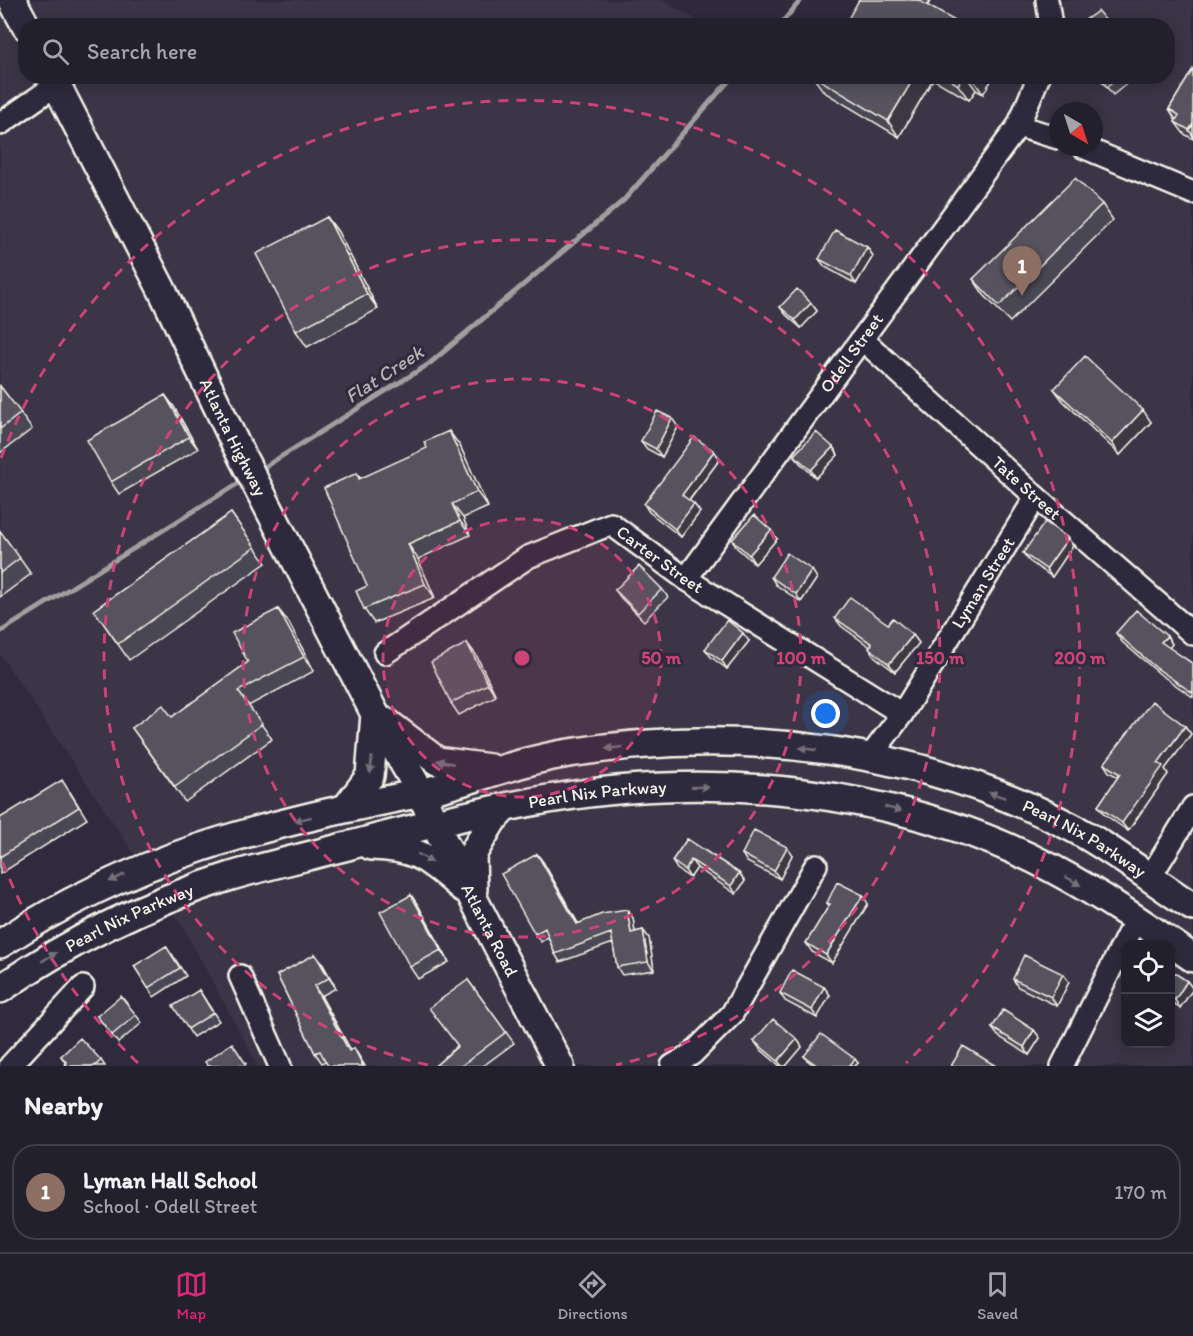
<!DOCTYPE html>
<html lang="en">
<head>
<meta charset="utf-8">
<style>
	body { margin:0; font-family:Itim,sans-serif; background:#2b2836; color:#f1f3f6 }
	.controls { position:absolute; right:18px; bottom:18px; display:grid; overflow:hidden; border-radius:12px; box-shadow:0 3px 15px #0003 }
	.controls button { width:54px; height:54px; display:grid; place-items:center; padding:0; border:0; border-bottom:2px solid #403e4a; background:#23202e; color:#f1f3f6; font:30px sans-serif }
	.compass { position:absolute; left:1049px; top:102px; width:54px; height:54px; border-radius:50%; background:#23202e; box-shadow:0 3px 15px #0003; rotate:141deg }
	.you { position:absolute; left:826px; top:714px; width:21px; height:21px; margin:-15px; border:4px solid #fff; border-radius:50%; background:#1a73e8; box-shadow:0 0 0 9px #1a73e833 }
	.badge { display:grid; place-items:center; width:39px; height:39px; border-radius:50%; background:#db2777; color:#fff; font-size:20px; font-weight:700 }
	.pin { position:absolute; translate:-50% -50px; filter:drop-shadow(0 2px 3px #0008) }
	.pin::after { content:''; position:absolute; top:32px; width:21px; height:18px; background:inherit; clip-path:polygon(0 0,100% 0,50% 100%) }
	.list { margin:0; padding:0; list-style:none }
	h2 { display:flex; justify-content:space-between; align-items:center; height:78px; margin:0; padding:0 24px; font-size:26px }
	h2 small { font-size:20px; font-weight:400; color:#a3a3aa }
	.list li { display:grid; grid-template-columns:39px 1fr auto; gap:18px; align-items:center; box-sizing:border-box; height:96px; margin:0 12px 12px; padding:0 12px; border:2px solid #403e4a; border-radius:24px }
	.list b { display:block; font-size:22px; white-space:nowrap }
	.list p { margin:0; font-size:20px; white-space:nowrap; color:#a3a3aa }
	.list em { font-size:20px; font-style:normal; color:#a3a3aa }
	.icon { flex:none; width:33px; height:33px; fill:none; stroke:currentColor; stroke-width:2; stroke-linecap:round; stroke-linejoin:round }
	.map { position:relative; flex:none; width:1193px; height:1066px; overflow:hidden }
	.search { position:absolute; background:#23202e; box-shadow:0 3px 15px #0003; left:18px; right:18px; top:18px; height:66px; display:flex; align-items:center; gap:15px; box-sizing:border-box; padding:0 21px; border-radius:24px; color:#a3a3aa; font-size:22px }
	.sheet { height:186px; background:#23202e }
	nav { display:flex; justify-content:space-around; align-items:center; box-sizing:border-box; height:84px; border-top:2px solid #403e4a; background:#23202e; font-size:16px; color:#a3a3aa }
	nav a { display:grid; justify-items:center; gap:3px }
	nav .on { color:#db2777 }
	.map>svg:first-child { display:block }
	.built { fill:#3b3647; fill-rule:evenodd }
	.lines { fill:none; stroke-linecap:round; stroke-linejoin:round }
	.stream { stroke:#a19ea0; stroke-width:5 }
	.minor-casing { stroke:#f4f1e8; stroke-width:26 }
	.major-casing { stroke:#f4f1e8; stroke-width:32 }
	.minor { stroke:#2f2a3d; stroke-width:21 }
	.major { stroke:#2f2a3d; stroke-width:27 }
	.wall { fill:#4a4752; stroke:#f4f1e8; stroke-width:1.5 }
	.shaded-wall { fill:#3c3942; stroke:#f4f1e8; stroke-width:1.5 }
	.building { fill:#56525f; stroke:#f4f1e8; stroke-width:1.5 }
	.oneway { fill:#747079 }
	.ring { fill:none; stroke:#cc4377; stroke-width:3; stroke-dasharray:10 8 }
	.labels { text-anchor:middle; stroke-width:6; stroke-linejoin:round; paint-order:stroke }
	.street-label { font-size:18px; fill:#f4f1e8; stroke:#2f2a3d }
	.water-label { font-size:20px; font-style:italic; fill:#b6b2b2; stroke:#2f2a3d }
	.centre { fill:#cc4377; stroke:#2f2a3d; stroke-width:3 }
	.ring-label { font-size:18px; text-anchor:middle; font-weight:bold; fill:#cc4377; stroke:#2f2a3d; stroke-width:6; stroke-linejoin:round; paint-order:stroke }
</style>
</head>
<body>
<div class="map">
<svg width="1193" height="1066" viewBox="0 0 1193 1066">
	<rect width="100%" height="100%" fill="#2f2a3d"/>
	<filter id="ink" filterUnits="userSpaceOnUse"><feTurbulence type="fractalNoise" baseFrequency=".0167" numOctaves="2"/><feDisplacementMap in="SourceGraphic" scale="12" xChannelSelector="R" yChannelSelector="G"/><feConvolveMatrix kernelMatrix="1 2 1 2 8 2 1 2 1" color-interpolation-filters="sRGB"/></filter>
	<g filter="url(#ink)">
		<path class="built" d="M0,0H662L705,25L26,26V76H792L798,80L801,76H1168V26L857,25L886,0H1193V1066H258L183,927L0,654ZM1058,111H1094V147H1058ZM1126,944H1170V1044H1126Z"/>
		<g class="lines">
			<path class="stream" d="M779,26L801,0
				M258,471L429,364L624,200L733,76
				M0,632L245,479"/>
			<g class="minor-casing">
				<g id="minor">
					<path d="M1047,0L1051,26"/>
					<path d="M0,124L56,85"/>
					<path d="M1018,126L1058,138"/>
					<path d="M1083,147L1193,193"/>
					<path id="s1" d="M862,339L1036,497L1193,634"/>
					<path id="s2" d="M686,579L1018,126L1039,76"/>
					<path id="s3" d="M385,653L528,557L611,524L686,579L902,714"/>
					<path id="s4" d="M870,757L902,714L1036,497"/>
					<path d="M1149,879L1193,807"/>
					<path d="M240,976L280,1066"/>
					<path d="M10,1066L83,987"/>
					<path d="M672,1066L692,1054L732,1014L816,865"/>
					<path d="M1062,1066L1128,934L1138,920"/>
				</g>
			</g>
			<g class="major-casing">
				<g id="major">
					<path d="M12,0L26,26"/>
					<path id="s5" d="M52,76L162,290L235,443L375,714L421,793L434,823L560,1066"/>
					<path d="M386,722L437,761L490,768"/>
					<path d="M346,808L370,776L375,714"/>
					<path d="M371,846C418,847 428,859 463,888"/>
					<path d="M473,889L472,855L492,821L504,808"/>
					<path id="s6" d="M0,944C133,856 262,825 416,794C467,783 517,761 569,753C738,726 918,747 1071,827C1112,848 1154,882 1193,907"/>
					<path id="s7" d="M0,989C70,941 146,903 228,877C268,865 310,856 351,845C453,818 558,790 664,787C796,782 936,807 1053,869C1102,895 1147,926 1193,958"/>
				</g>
			</g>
			<use href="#minor" class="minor"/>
			<use href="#major" class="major"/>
		</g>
		<path class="wall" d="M1193,69V139L1184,134L1175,122L1176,120L1169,109Z
			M994,76L983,94L976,90L969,100L933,79L899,137L824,92L813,77Z
			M1098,76H1136L1113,95Z
			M1102,204L1113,220L1010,322L984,295L973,279Z
			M327,217L338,232L378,309L307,347L296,331Z
			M867,247L873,256L856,284L825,267L819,259Z
			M811,303L817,311L801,328L786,315L780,307Z
			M0,386L32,429L0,453Z
			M1054,389L1151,422L1120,455L1063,401Z
			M165,395L174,407L198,449L119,494L111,482Z
			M678,427L662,457L647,449L641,441Z
			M460,446L488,507L463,518L470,535L418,559L435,598L374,623L364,609L367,586L357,473L360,478Z
			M833,447L838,455L816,478L800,463L794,455Z
			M714,451L720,459L689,501L694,504L700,512L681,537L649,512L644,504Z
			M231,513L266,563L129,660L94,610Z
			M0,531L31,574L0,597Z
			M777,539L755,564L737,548L732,540Z
			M1073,546L1052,577L1029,561L1023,553Z
			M771,577L817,578L801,602L776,585Z
			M662,589L668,597L644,621L621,598L615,590Z
			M278,609L289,623L314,671L248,706L272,739L185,802L132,728L172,717L248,662Z
			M835,618L888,624L913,635L919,643L895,672L874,656L869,648L870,647L841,626Z
			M1116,633L1167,636L1172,644L1169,648L1193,664V697L1161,675L1122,642Z
			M749,641L727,669L711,657L705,649Z
			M467,643L476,655L496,696L459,715L451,703Z
			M1185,726L1191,734L1165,769L1168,774L1128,831L1104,814L1098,806L1118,777L1109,772L1104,764Z
			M70,792L87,819L0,874V818Z
			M687,839L739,873L745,881L736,894L697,868L690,878L677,869L672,861Z
			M537,854L543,862L578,923L633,918L635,932L643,930L649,938L654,970L622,975L617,967L613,943L560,962L555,954L548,937L541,942L535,934Z
			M742,854L792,855L780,879L747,862Z
			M411,895L419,907L449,962L418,979L410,967Z
			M827,903L868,904L832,963L812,952L806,943L829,906Z
			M172,954L186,976L154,997L134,966Z
			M322,963L336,988L321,996L351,1050L354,1048L360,1058L326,1061L322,1063L315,1053L277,975Z
			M1170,970L1187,981L1193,989L1180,1008L1170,1001Z
			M1063,974L1069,982L1057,1006L1018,987L1013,979Z
			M468,980L514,1043L483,1066H435L457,1046Z
			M824,987L830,995L817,1018L785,1001L780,993Z
			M199,990L219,1021L193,1037L188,1029Z
			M136,1015L142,1023L118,1043L97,1016Z
			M992,1028L1034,1030L1040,1038L1029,1055L998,1036Z
			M797,1039L802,1047L786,1066H780L760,1049L754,1041Z
			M61,1056L101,1060L105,1066H65L66,1064Z
			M804,1056L858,1063L855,1066H815L807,1060Z"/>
		<path class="shaded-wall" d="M914,0H931L923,13Z
			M915,76H931L933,79L899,137L888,121Z
			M963,76H966L976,90L969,100L958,85Z
			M974,76H994L983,94L972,78Z
			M1193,124V136L1189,130Z
			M327,217L338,232L378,309L367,294Z
			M867,247L873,256L856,284L851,276Z
			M811,303L817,311L801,328L795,320Z
			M165,395L174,407L198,449L189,437Z
			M1143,410L1151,422L1120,455L1112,443Z
			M672,418L678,427L662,457L656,449Z
			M449,431L460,446L488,507L477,492Z
			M833,447L838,455L816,478L811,470Z
			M714,451L720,459L687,503L682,495Z
			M452,504L463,518L470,535L460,521Z
			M694,504L700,512L681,537L675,529Z
			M771,530L777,539L755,564L749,555Z
			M1068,538L1073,546L1052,577L1046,569Z
			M408,544L418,559L435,598L425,584Z
			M812,570L817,578L801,602L796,594Z
			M278,609L289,623L314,671L304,657Z
			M743,633L749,641L727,669L722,661Z
			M913,635L919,643L895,672L889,664Z
			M1167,636L1172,644L1167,651L1161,642Z
			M467,643L476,655L496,696L488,684Z
			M1185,726L1191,734L1165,769L1168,774L1128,831L1122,823L1158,763Z
			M787,847L792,855L780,879L774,871Z
			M537,854L543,862L583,932L577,924Z
			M691,860L697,868L690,878L685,870Z
			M739,873L745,881L736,894L731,886Z
			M411,895L419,907L449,962L441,950Z
			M863,895L868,904L832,963L826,955Z
			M627,910L633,918L636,941L631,933Z
			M643,930L649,938L654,970L648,962Z
			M315,954L322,963L336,988L329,978Z
			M1063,974L1069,982L1057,1006L1051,997Z
			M1187,981L1193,989L1180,1008L1175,1000Z
			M314,986L321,996L356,1060L349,1051Z
			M824,987L830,995L817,1018L812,1010Z
			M1034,1030L1040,1038L1029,1055L1024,1047Z
			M797,1039L802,1047L786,1066H782L778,1061Z
			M354,1048L360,1058L365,1066H363Z
			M855,1059L858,1063L855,1066H849Z"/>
		<path class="building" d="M859,0H918L964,26H844Z
			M1098,11L1110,26H1083L1081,23Z
			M1193,69V124L1189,130L1175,122L1179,115L1169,109Z
			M813,76H915L888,121Z
			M944,76H963L958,85Z
			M1099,76H1121L1107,87Z
			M1075,178L1102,204L999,306L973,279Z
			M327,217L367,294L296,331L256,254Z
			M835,230L867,247L851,276L819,259Z
			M797,289L811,303L795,320L780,307Z
			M1085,356L1143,410L1112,443L1054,389Z
			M0,386L21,413L0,429Z
			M165,395L189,437L111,482L87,440Z
			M657,411L672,418L656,449L641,441Z
			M449,431L477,492L452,504L460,521L408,544L425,584L364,609L356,591L367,586L324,488L357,473L359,479L427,448L424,442Z
			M816,432L833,447L811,470L794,455Z
			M694,437L714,451L682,495L694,504L675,529L644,504Z
			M231,513L255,547L118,644L94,610Z
			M754,515L771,530L749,555L732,540Z
			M1045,522L1068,538L1046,569L1023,553Z
			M0,531L20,558L0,573Z
			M787,553L812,570L796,594L771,577Z
			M639,566L662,589L638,613L615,590Z
			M850,597L888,624L893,618L913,635L889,664L869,648L872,644L835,618Z
			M278,609L304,657L238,691L262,724L175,787L132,728L163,705L172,717L248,662L232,633Z
			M1136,610L1167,636L1161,642L1193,664V693L1155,667L1116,633Z
			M727,620L743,633L722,661L705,649Z
			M467,643L488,684L451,703L431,662Z
			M1152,701L1185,726L1158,763L1163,766L1122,823L1098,806L1120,774L1104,764Z
			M62,780L79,807L0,857V818Z
			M754,830L787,847L774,871L742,854Z
			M687,839L739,873L731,886L691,860L685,870L672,861Z
			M537,854L577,924L602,914L627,910L631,933L643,930L648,962L617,967L611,933L555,954L545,928L535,934L501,874Z
			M837,882L863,895L826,955L806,943L830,904L827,903Z
			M411,895L441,950L410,967L380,912Z
			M166,946L180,968L148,988L134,966Z
			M315,954L329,978L314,986L349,1051L354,1048L363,1066H328L320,1051L315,1053L277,975Z
			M1024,955L1063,974L1051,997L1013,979Z
			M792,970L824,987L812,1010L780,993Z
			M1170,970L1187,981L1175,1000L1170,997Z
			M468,980L506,1032L461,1066H435L458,1046L429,1008Z
			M199,990L213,1013L188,1029L173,1006Z
			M121,996L136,1015L112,1035L97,1016Z
			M1003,1010L1034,1030L1024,1047L992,1028Z
			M773,1019L797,1039L778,1061L754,1041Z
			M821,1034L855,1059L849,1066H818L804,1056Z
			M80,1038L101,1060L95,1066H65L67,1063L61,1056Z
			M232,1043L246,1064L244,1066H208L205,1062Z
			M963,1046L996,1066H951Z"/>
		<defs><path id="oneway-solid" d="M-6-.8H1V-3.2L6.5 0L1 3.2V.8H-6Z" transform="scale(1.5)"/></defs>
		<g class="oneway">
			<use href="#oneway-solid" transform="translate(614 748) rotate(174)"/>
			<use href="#oneway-solid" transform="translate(808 749) rotate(-172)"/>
			<use href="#oneway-solid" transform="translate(445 762) rotate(-169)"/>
			<use href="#oneway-solid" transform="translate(371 765) rotate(95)"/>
			<use href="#oneway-solid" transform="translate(700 787) rotate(1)"/>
			<use href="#oneway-solid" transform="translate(997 795) rotate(-161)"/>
			<use href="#oneway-solid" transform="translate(893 809) rotate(15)"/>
			<use href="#oneway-solid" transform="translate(303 819) rotate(166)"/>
			<use href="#oneway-solid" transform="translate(425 858) rotate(30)"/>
			<use href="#oneway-solid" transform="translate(117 878) rotate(155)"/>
			<use href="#oneway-solid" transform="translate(1073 881) rotate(30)"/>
			<use href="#oneway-solid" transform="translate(49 957) rotate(-31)"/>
		</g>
	</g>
	<circle cx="522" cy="658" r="139" fill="#cc4377" fill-opacity=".12"/>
	<g class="ring">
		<circle cx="522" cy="658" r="139"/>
		<circle cx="522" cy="658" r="279"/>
		<path d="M428 1065A418 418 0 1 1 616 1065"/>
		<path d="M138 1063A558 558 0 0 1 1 858M1 458A558 558 0 1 1 906 1063"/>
	</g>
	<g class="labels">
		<g class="street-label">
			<text dy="6" stroke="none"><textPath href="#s2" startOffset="280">Odell Street</textPath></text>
			<text dy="6" stroke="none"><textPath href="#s5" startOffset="404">Atlanta Highway</textPath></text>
			<text dy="6" stroke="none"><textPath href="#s1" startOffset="222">Tate Street</textPath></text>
			<text dy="6" stroke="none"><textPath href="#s3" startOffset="322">Carter Street</textPath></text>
			<text dy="6" stroke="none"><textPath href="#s4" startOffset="208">Lyman Street</textPath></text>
			<text dy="6" stroke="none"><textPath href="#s7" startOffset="634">Pearl Nix Parkway</textPath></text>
			<text dy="6" stroke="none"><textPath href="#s6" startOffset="1137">Pearl Nix Parkway</textPath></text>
			<text dy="6" stroke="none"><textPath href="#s7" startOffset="148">Pearl Nix Parkway</textPath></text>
			<text dy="6" stroke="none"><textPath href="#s5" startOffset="960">Atlanta Road</textPath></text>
		</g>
		<g class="water-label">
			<text transform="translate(384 374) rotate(-33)" y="7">Flat Creek</text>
		</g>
	</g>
	<circle cx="522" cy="658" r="9" class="centre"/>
	<g class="ring-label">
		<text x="661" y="664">50 m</text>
		<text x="801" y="664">100 m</text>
		<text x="940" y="664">150 m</text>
		<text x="1080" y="664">200 m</text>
	</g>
</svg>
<div class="controls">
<button><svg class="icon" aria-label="locate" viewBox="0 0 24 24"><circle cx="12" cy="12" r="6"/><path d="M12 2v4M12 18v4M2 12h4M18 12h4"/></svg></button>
<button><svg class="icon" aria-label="layers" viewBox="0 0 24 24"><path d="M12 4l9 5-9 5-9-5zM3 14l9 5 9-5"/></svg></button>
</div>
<svg class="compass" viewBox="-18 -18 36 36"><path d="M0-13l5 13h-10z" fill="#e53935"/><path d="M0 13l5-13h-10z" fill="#a3a3aa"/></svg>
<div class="you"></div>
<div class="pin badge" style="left:1022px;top:296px;background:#8d6e63">1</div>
<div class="search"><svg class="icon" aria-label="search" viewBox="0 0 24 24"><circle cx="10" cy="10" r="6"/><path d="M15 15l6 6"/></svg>Search here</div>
</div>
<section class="sheet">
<h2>Nearby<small></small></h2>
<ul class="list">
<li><span class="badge" style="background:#8d6e63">1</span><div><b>Lyman Hall School</b><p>School · Odell Street</p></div><em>170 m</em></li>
</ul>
</section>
<nav>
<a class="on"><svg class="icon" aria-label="map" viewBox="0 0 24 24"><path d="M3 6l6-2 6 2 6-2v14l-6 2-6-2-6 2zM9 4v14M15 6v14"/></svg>Map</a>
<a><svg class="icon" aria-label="directions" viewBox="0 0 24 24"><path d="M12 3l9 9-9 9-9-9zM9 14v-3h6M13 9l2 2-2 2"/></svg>Directions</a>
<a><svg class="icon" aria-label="saved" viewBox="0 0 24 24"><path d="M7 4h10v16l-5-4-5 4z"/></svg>Saved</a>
</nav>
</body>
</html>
